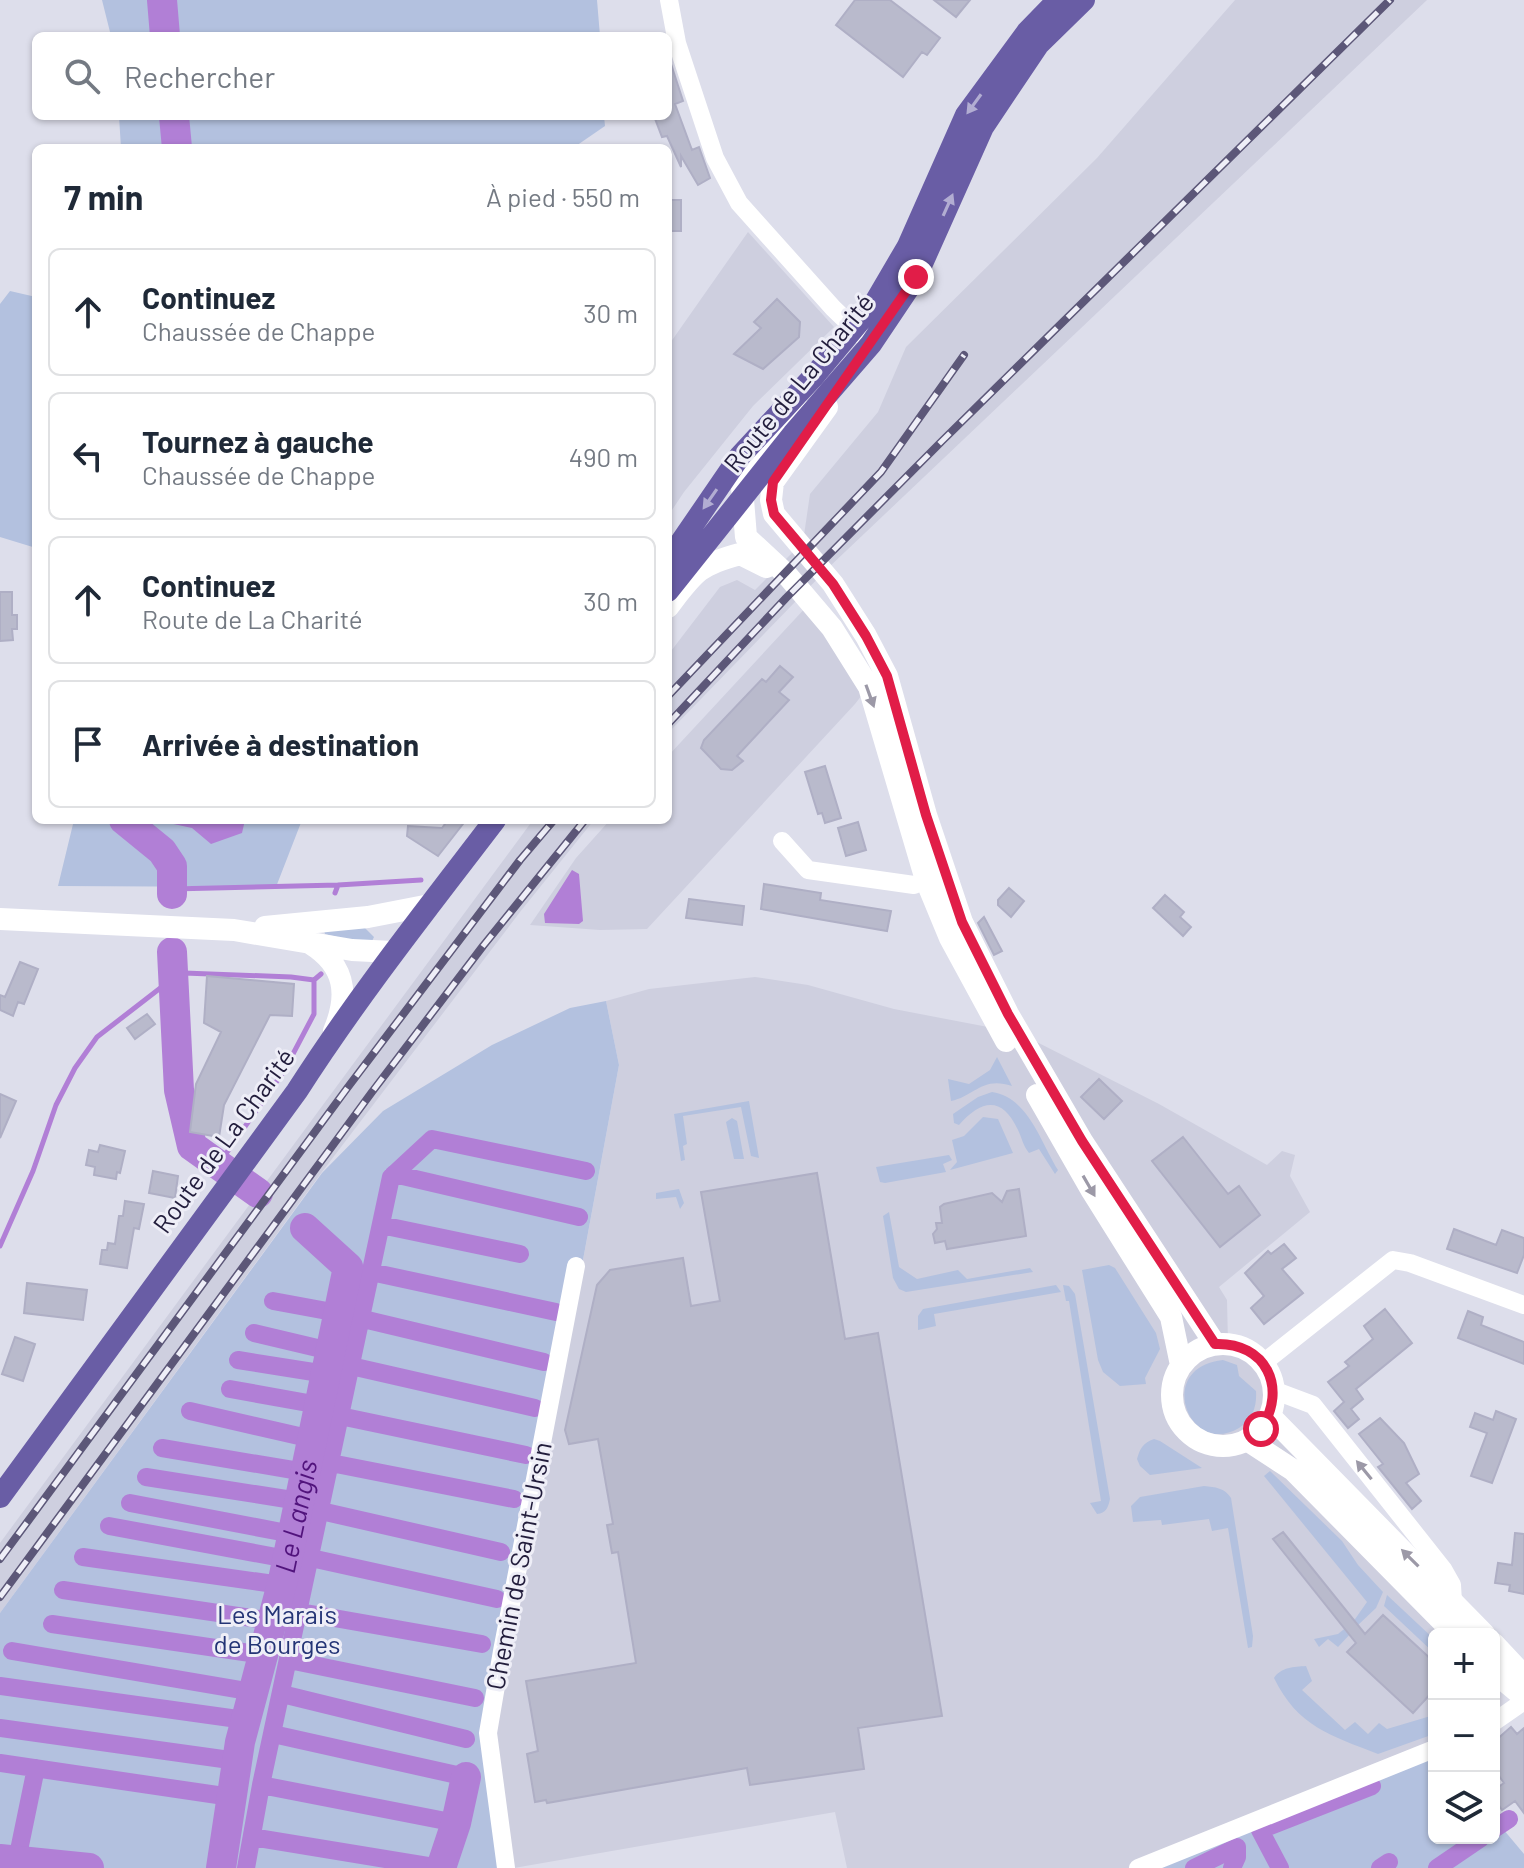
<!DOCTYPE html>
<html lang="fr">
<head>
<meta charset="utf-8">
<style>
	body { margin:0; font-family:Barlow,sans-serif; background:#f6f6f7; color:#1f2937 }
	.controls { position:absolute; right:24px; bottom:24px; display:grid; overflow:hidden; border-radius:12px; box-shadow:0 2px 6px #0004 }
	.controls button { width:72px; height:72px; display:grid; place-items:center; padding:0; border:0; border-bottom:2px solid #e0e1e3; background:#fff; color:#1f2937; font:40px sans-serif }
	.stop { position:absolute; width:24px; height:24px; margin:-18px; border:6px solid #e11d48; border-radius:50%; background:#fff }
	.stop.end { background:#e11d48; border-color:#fff; box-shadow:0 2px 8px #0008 }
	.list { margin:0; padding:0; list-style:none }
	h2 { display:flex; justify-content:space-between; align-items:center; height:104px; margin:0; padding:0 32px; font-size:34px }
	h2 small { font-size:26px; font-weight:400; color:#747a83 }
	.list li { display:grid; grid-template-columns:52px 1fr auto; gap:24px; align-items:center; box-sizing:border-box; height:128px; margin:0 16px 16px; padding:0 16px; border:2px solid #e0e1e3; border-radius:12px }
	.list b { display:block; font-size:30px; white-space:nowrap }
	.list p { margin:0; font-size:26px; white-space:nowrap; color:#747a83 }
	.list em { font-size:26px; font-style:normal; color:#747a83 }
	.icon { flex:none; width:44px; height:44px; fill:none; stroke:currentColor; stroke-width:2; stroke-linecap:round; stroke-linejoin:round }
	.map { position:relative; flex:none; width:1524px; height:1868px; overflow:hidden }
	.search { position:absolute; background:#fff; box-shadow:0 2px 6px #0004; left:32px; top:32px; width:640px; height:88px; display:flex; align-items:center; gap:20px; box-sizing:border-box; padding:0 28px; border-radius:12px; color:#747a83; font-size:30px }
	.panel { position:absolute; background:#fff; box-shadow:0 2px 6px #0004; left:32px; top:144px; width:640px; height:680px; border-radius:12px }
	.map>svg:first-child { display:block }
	.built { fill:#cecfdf }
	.green { fill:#b3c1df }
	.water { fill:#b17fd6 }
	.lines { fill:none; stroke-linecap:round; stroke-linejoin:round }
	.stream { stroke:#b17fd6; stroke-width:5 }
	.canal { stroke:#b17fd6; stroke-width:18 }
	.river { stroke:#b17fd6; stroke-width:30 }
	.building { fill:#b9bacc; stroke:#afafc5; stroke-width:2 }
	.minor { stroke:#fff; stroke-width:18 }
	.secondary { stroke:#fff; stroke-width:22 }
	.primary { stroke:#695da5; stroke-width:22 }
	.rail-casing { stroke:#5c5778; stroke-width:8 }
	.rail { stroke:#eeeef7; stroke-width:5; stroke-dasharray:15; stroke-linecap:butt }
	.oneway { fill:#b2add2 }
	.oneway2 { fill:#9c99a7 }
	.route { stroke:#e11d48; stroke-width:10 }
	.labels { text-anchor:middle; stroke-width:6; stroke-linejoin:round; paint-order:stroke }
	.street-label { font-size:26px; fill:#221d3c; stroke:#eeeef7 }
	.park-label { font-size:26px; fill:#243476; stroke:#eeeef7 }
	.water-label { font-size:28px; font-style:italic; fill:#51137c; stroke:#eeeef7 }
</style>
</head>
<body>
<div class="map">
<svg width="1524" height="1868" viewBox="0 0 1524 1868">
	<rect width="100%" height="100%" fill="#dddeeb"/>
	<path class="built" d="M1235,0H1427L827,569L668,733V655L720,587L737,580L755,590L803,542L810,494L878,412L906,347L1097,158Z
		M748,232L834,327L753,406L684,492L668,516V346Z
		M808,605L862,695L855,704L647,929L600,930L530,925L576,858L610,820H668V756Z
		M533,820H594L520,912L322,1172L0,1613V1543Z
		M755,977L808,985L894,1009L1019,1033L1159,1104L1267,1165L1282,1151L1295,1155L1290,1176L1310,1212L1219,1287L1227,1300L1228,1343L1249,1350L1263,1363L1273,1383L1274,1401L1270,1416L1484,1634H1434V1749L1138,1868H847L835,1812L514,1868L494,1743L619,1065L606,1001L649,989Z"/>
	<path class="green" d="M102,0H597L600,36H111Z
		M119,116H604L605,126L573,148H121Z
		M10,291L36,297V548L0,537V304Z
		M74,820H302L276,887L58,886Z
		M364,927L374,937L370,945L325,934L324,930Z
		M606,1001L619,1065L494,1742L507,1868H0V1613L322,1173L383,1111L492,1045L570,1008Z
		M997,1057L1012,1086C982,1076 975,1096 951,1101L948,1079L969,1084L990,1070Z
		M992,1092C1028,1097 1041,1143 1058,1170L1055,1174L1039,1149L1029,1153C1023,1146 1022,1138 1018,1130C1002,1095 981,1100 959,1125L954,1123L953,1114L978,1097Z
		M749,1101L759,1158L751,1156L741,1107L683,1116L687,1144L683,1146L685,1160L681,1161L674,1114Z
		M983,1117L998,1119L1013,1153L950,1170L957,1162L952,1140L964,1136Z
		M732,1118L737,1121L744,1159H734L726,1122Z
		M949,1155L952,1160L943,1164L946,1172L885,1183L880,1182L876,1167Z
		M679,1189L684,1203L680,1209L676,1197L656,1199V1193Z
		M889,1212L899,1267L917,1279L958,1270L967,1279L1030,1268L1033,1272L906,1292L899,1289L893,1278L883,1216Z
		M1109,1265L1115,1268L1156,1333L1160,1349L1145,1378L1146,1384L1120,1386L1103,1372L1098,1360L1082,1270Z
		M1056,1285L1061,1292L934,1314L936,1326L918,1330V1316L923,1309Z
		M1063,1285L1069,1286L1075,1294L1110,1499C1108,1508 1106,1513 1097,1514L1090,1503L1101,1501L1069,1301H1066Z
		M1223,1360L1237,1365L1239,1376L1256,1391C1257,1406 1253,1419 1239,1428C1189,1458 1154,1367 1223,1360Z
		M1154,1439L1160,1441L1202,1468L1150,1475L1140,1466L1137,1459C1140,1448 1143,1443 1154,1439Z
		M1270,1471L1342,1541L1358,1565L1383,1592L1376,1608L1357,1626L1353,1622L1367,1602L1264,1476Z
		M1204,1486C1215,1487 1225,1488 1231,1498L1253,1636L1252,1647L1248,1648L1228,1528L1212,1531L1209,1519L1162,1525L1161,1520L1133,1522L1131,1506L1140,1497Z
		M1387,1595L1434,1639V1653L1384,1606Z
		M1348,1626L1353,1631L1338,1647L1328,1639L1319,1647L1314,1639L1338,1634Z
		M1306,1666L1312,1681L1302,1690L1345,1730L1355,1722L1368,1734L1379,1723L1387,1729L1434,1715V1734L1378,1754C1330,1735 1298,1727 1274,1678C1281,1667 1294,1667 1306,1666Z
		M1425,1753L1434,1770V1838H1469L1475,1848L1490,1838H1494V1835L1503,1829L1524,1854V1868H1138Z"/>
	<path class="water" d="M155,820H245L242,833L211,844L192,828Z
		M572,870L579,874L583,921L579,924L545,923L544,914Z"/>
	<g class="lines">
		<path class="stream" d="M338,885L421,880
			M172,889L338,885L335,893
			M218,1165L284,1071L314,1014V980L321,974
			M0,1246L33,1171L56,1105L75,1068L97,1037L172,979L184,973L291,977L314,980
			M19,1868L22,1861
			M53,1868L55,1864"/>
		<path class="canal" d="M394,1174L579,1217
			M381,1225L520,1254
			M371,1272L556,1312
			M273,1301L338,1313L544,1362
			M254,1333L330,1351
			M238,1360L326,1374
			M351,1366L535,1408
			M230,1389L319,1405
			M190,1411L312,1439
			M340,1416L526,1455
			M162,1448L305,1472
			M331,1463L514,1499
			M146,1477L299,1501
			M130,1503L292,1534
			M321,1511L501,1552
			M109,1526L287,1559
			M83,1557L281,1585
			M311,1558L497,1599
			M63,1590L272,1621
			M300,1612L482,1644
			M52,1624L263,1655
			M12,1651L253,1692
			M289,1660L475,1698
			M0,1686L245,1720
			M282,1694L466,1739
			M0,1728L237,1761
			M273,1734L466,1777
			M0,1763L231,1797
			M261,1785L456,1823
			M1494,1829L1509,1819
			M252,1837L440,1868
			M17,1860L36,1768
			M246,1868L261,1785L391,1177L432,1139L586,1171
			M1194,1868L1237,1847V1857L1232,1868
			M1280,1868L1260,1830L1372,1786
			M1380,1868L1389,1862
			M1437,1868L1481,1838"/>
		<g class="river">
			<path d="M162,0L165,36"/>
			<path d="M174,116L177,148"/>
			<path d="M124,820L162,851L172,866V894"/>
			<path d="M172,952L179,1090L192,1146L258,1193"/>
			<path d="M0,1859L89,1868"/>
			<path id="s1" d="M221,1868L240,1742L283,1580L348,1267L305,1228"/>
			<path d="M441,1868L456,1823L466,1777"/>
		</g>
	</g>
	<path class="building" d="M855,0H890L940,38L927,55L922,52L903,77L836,25Z
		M934,0H970L956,17Z
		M671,64L683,101L675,104L692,150L699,147L710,178L698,185L681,156V167L667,136L662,137L654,116H668V65Z
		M668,200H681V231H668Z
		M777,299L800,322L799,337L763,369L734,354L761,328L754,322Z
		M0,592H12V615H17V629H12L13,640L0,641Z
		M780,666L793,677L779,692L789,700L737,756L743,761L732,770L721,769L701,748L704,740L762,679L766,682Z
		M825,766L841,818L825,823L822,813L818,814L805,772Z
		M448,820H466L438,856L407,836L408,826L442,828Z
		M858,822L866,850L846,856L838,828Z
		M764,884L821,893L820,900L891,911L887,931L761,909Z
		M1009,888L1024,901L1011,917L998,905V900Z
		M1165,895L1184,912L1180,917L1191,927L1183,936L1153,908Z
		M689,899L744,906L742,925L686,918Z
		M984,917L1002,951L994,955L978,923Z
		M20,962L38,969L24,1004L18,1002L13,1016L0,1010V995L5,997Z
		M207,976L294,984L292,1016L270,1015L224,1105L219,1137L190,1132L196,1084L221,1032L204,1023Z
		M147,1014L155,1024L135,1039L127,1028Z
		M1099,1079L1122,1101L1104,1119L1081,1097Z
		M0,1094L16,1101L0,1138Z
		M1183,1137L1228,1194L1239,1186L1260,1215L1220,1247L1152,1161Z
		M100,1145L125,1151L120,1173L117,1172L116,1179L94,1175L95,1167L86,1165L89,1150L98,1152Z
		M153,1171L178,1176L175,1198L149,1193Z
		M817,1173L845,1339L878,1333L942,1716L858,1728L864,1769L750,1785L747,1768L547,1803L546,1800L535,1802L527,1754L538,1751L526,1681L636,1663L618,1552L612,1553L607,1525L613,1524L598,1439L569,1444L565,1430L597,1285L610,1270L683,1258L691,1306L720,1301L701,1192Z
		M1019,1189L1026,1236L947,1249L945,1241L935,1243L933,1234L937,1229L936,1223H942L940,1207L944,1204L992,1193L1002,1202L1007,1191Z
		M125,1201L144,1204L139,1229L134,1228L127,1268L100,1264L102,1250H107L108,1243L115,1244L119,1216H123Z
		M1454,1229L1496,1245L1502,1230L1524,1238V1255L1517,1273L1447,1249Z
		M1284,1244L1296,1258L1282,1269L1303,1293L1264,1324L1251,1308L1264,1296L1245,1273L1268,1251L1271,1254Z
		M27,1283L87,1290L83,1320L24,1313Z
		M1385,1309L1412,1343L1356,1389L1363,1399L1351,1409L1359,1419L1348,1428L1334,1411L1344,1402L1328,1382L1349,1366L1345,1362L1373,1339L1364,1326Z
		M1468,1311L1483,1317L1481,1325L1524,1342V1364L1458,1338Z
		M15,1337L35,1344L23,1381L2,1374Z
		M1496,1411L1516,1419L1492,1483L1471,1476L1487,1433L1470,1427L1475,1413L1493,1420Z
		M1380,1418L1404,1443L1419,1474L1406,1483L1421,1501L1412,1509L1378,1467L1383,1464L1359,1434Z
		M1283,1532L1365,1634L1383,1615L1434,1662V1690L1413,1713L1347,1652L1356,1643L1273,1539Z
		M1515,1533L1524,1534V1594L1509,1591L1510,1585L1495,1583L1498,1563L1512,1565Z
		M1511,1727L1517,1734L1524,1728V1813L1515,1801L1502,1810L1494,1798V1790L1504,1783L1494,1769V1742Z"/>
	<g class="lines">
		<path class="minor" d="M669,0L677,43L715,158L739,203L833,308L863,337
			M782,841L808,870L914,885L926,880
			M1263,1363L1393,1260L1410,1263L1524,1305
			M1273,1390L1313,1405L1443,1569L1452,1585L1453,1602
			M1494,1722L1524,1701
			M506,1868L488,1733L502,1651L576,1266
			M1138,1868L1434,1749"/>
		<path class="secondary" d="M796,404L742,487L746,537L787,575L832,628L869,687L926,880L950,938L1006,1041
			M827,407L773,482L771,500L774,514L833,584L866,636L887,676L926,815L962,922L1008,1014L1082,1141L1215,1344
			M668,607C694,573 698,565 740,554L766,567
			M0,919L234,930L352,950L393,952
			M265,927L368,917L430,905
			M311,944C346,966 349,995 334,1031
			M1037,1095L1092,1191L1171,1317L1181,1365
			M1172 1395a51 51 0 1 1 102 0a51 51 0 1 1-102 0Z
			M1270,1416L1484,1634
			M1247,1440L1293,1470L1455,1634
			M1494,1644L1524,1676
			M1494,1672L1524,1697"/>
		<path class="primary" d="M668,561L740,456L814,376L874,304L908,246L966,115L1027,32L1058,0
			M668,591L793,434L871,344L916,277L983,127L1038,45L1084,0
			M0,1497L297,1091C358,996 427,909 495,820"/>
		<g class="rail-casing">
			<path id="rail" d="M668,696L881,472L964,355
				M668,724L786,598L942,441L1390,0
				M0,1559L348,1087L520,860L554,820
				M0,1597L372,1092L483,946L585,820"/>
		</g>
		<use href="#rail" class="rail"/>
	</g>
	<defs><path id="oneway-solid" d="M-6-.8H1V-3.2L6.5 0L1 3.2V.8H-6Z" transform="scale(2)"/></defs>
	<g class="oneway">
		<use href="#oneway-solid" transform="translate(974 104) rotate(126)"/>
		<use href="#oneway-solid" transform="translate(948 205) rotate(-66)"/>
		<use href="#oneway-solid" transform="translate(710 499) rotate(125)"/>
	</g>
	<g class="oneway2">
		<use href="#oneway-solid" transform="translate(870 696) rotate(70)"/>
		<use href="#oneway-solid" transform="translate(1089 1186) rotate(60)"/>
		<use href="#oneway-solid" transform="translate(1364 1470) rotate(-129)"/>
		<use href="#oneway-solid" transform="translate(1410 1558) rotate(-135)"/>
	</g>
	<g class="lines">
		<path class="route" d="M916,277L773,482L771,500L774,514L833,584L866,636L887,676L926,815L962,922L1008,1014L1082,1141L1215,1344C1266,1342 1288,1388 1261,1429"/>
	</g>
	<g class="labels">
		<g class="street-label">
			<text transform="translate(799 383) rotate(-51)" y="9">Route de La Charité</text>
			<text transform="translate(224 1141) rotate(-54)" y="9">Route de La Charité</text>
			<text transform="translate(519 1566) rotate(-79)" y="9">Chemin de Saint-Ursin</text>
		</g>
		<g class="park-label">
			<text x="277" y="1624">Les Marais<tspan x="277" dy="30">de Bourges</tspan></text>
		</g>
		<g class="water-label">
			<text dy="10" stroke="none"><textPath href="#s1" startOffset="360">Le Langis</textPath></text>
		</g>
	</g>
</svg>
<div class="controls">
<button>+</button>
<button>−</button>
<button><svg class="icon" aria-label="layers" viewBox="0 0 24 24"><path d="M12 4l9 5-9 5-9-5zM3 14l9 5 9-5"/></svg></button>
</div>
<div class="stop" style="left:1261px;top:1429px"></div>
<div class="stop end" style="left:916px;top:277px"></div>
<div class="search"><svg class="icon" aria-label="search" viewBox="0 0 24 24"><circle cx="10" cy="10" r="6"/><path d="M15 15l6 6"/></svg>Rechercher</div>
<section class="panel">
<h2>7 min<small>À pied · 550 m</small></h2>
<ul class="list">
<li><svg class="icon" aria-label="ahead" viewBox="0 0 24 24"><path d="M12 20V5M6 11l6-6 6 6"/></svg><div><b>Continuez</b><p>Chaussée de Chappe</p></div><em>30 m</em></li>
<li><svg class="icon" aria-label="left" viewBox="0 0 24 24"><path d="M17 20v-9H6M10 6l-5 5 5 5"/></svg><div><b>Tournez à gauche</b><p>Chaussée de Chappe</p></div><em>490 m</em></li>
<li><svg class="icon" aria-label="ahead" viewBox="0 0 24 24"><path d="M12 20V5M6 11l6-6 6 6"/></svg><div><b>Continuez</b><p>Route de La Charité</p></div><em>30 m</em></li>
<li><svg class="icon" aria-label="arrive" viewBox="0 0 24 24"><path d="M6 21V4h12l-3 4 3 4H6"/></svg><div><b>Arrivée à destination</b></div></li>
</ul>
</section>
</div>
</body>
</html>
